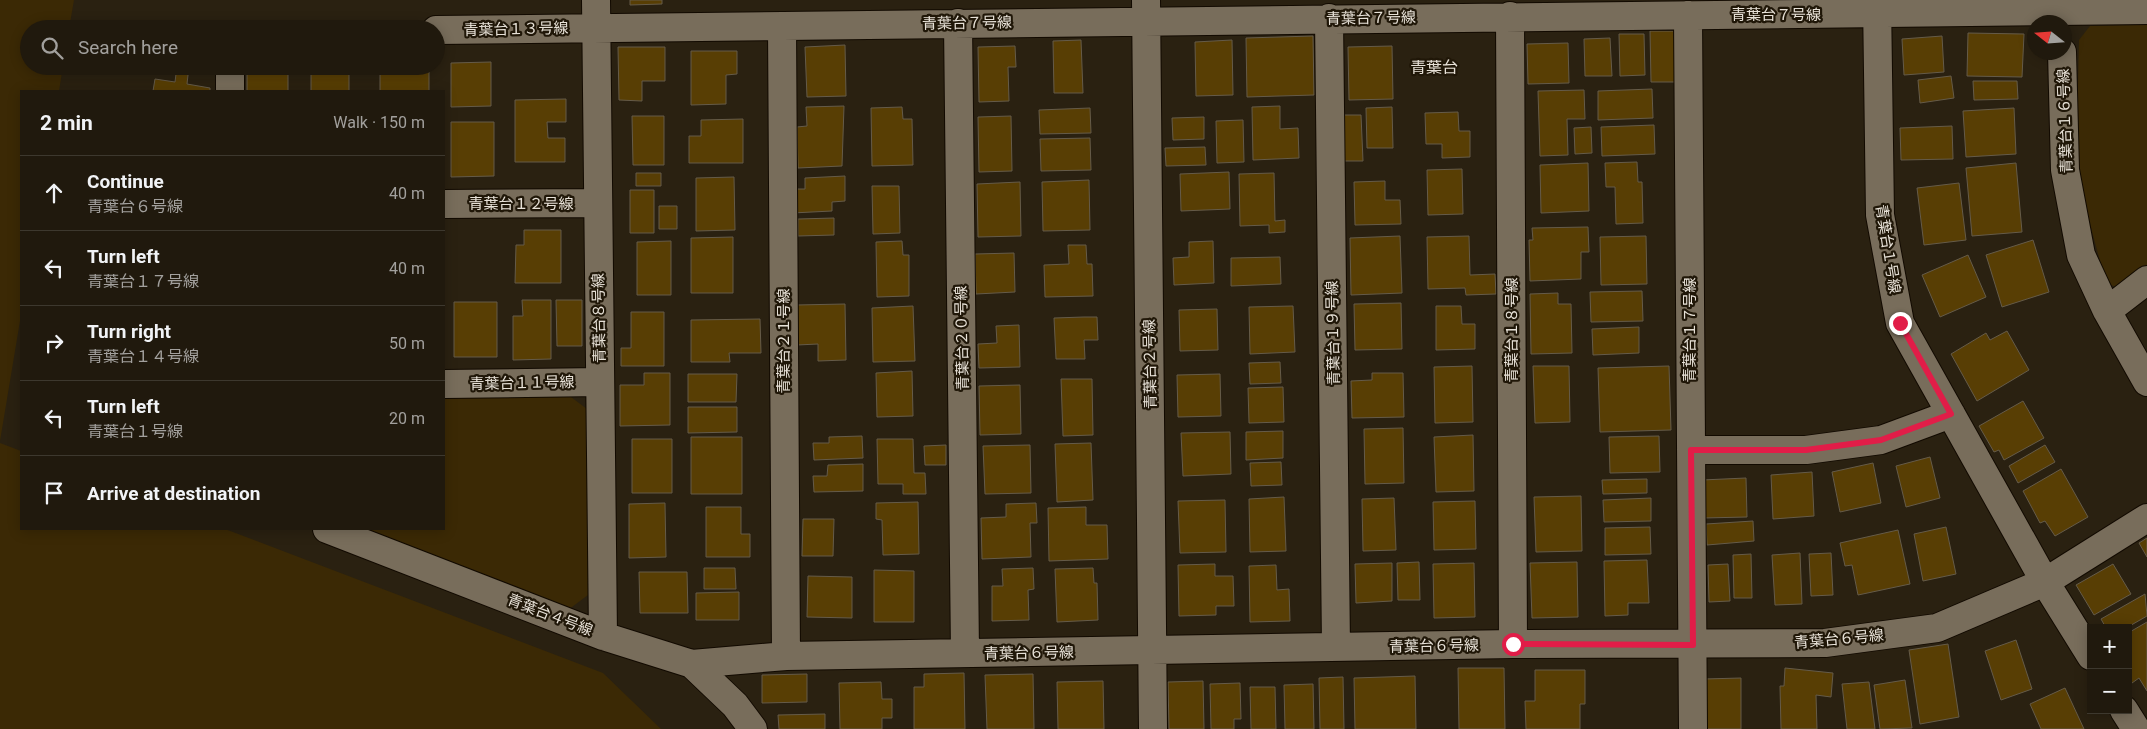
<!DOCTYPE html>
<html lang="en">
<head>
<meta charset="utf-8">
<style>
	body { margin:0; font-family:Roboto,"Noto Sans JP",sans-serif; background:#282216; color:#f1f3f6 }
	.controls { position:absolute; right:15px; bottom:15px; display:grid; overflow:hidden; border-radius:0px; box-shadow:0 2px 12px #0003 }
	.controls button { width:45px; height:45px; display:grid; place-items:center; padding:0; border:0; border-bottom:1px solid #3d382e; background:#20190d; color:#f1f3f6; font:25px sans-serif }
	.compass { position:absolute; left:2027px; top:15px; width:45px; height:45px; border-radius:50%; background:#20190d; box-shadow:0 2px 12px #0003; rotate:287deg }
	.stop { position:absolute; width:15px; height:15px; margin:-11px; border:4px solid #e11d48; border-radius:50%; background:#fff }
	.stop.end { background:#e11d48; border-color:#fff; box-shadow:0 1px 5px #0008 }
	.list { margin:0; padding:0; list-style:none }
	h2 { display:flex; justify-content:space-between; align-items:center; height:65px; margin:0; padding:0 20px; font-size:21px }
	h2 small { font-size:16px; font-weight:400; color:#a2a09d }
	.list li { display:grid; grid-template-columns:32px 1fr auto; gap:15px; align-items:center; box-sizing:border-box; height:75px; padding:0 20px; border-top:1px solid #3d382e }
	.list b { display:block; font-size:19px; white-space:nowrap }
	.list p { margin:0; font-size:16px; white-space:nowrap; color:#a2a09d }
	.list em { font-size:16px; font-style:normal; color:#a2a09d }
	.icon { flex:none; width:28px; height:28px; fill:none; stroke:currentColor; stroke-width:2; stroke-linecap:round; stroke-linejoin:round }
	.map { position:relative; flex:none; width:2147px; height:729px; overflow:hidden }
	.search { position:absolute; background:#20190d; box-shadow:0 2px 12px #0003; left:20px; top:20px; width:425px; height:55px; display:flex; align-items:center; gap:12px; box-sizing:border-box; padding:0 18px; border-radius:28px; color:#a2a09d; font-size:19px }
	.panel { position:absolute; background:#20190d; box-shadow:0 2px 12px #0003; left:20px; top:90px; width:425px; height:440px; border-radius:0px }
	.map>svg:first-child { display:block }
	.green { fill:#3b2905 }
	.building { fill:#583e04; stroke:#655b49 }
	.lines { fill:none; stroke-linecap:round; stroke-linejoin:round }
	.minor-casing { stroke:#120a00; stroke-width:30 }
	.minor { stroke:#786d5b; stroke-width:28 }
	.route { stroke:#e11d48; stroke-width:6 }
	.labels { text-anchor:middle; stroke-width:4.5; stroke-linejoin:round; paint-order:stroke }
	.street-label { font-size:15px; fill:#e7e1d7; stroke:#201708 }
	.neighbourhood-label { font-size:16px; fill:#e7e1d7; stroke:#201708 }
</style>
</head>
<body>
<div class="map">
<svg width="2147" height="729" viewBox="0 0 2147 729">
	<rect width="100%" height="100%" fill="#2a2111"/>
	<path class="green" d="M0,0H74L69,29H29V66H63L59,91H21V315L0,441Z
		M2147,25V266L2119,288L2106,283L2076,172L2079,40L2090,26Z
		M567,394L587,409L588,595L568,610L366,529H444V396Z
		M0,443L21,451V529H225L603,673L661,729H0Z"/>
	<path class="building" d="M630,0H662V4L630,5Z
		M1650,31H1678L1679,82H1651Z
		M1968,33L2024,34L2022,77L1967,76Z
		M1619,34H1644L1645,75L1620,76Z
		M1313,36L1314,95L1247,97L1246,38Z
		M1942,36L1944,72L1904,75L1902,39Z
		M1610,38L1612,76H1585L1584,39Z
		M1081,40L1083,93H1054L1053,41Z
		M1232,40L1233,95L1196,96L1195,42Z
		M1568,43L1569,83L1528,84L1527,44Z
		M845,45L846,96L807,97L805,47Z
		M1015,46L1016,67H1008L1009,101L979,102L978,47Z
		M1392,46L1393,99L1349,100L1348,47Z
		M618,47H665V81H642V101L619,100Z
		M691,51H737V74L726,75V104L691,105Z
		M491,62V106L451,107V63Z
		M177,66H189L187,84L210,88V91H153L155,79L175,82Z
		M258,66H288V91H247V70H258Z
		M311,66H349V91H311Z
		M380,66H429V91H380Z
		M1951,76L1954,98L1920,103L1918,80Z
		M1973,81H2017L2018,99L1974,100Z
		M1652,89L1653,118L1598,120V91Z
		M1584,90L1585,119H1567L1568,155L1540,156L1538,91Z
		M566,99V122H547L548,138H565V162H515V100Z
		M844,106L842,166L798,168L797,127L807,126L806,107Z
		M1280,106V129L1298,128L1299,158L1253,160L1252,107Z
		M902,107L903,119H912L913,165L872,166L871,108Z
		M1392,107L1393,148H1367L1366,108Z
		M1090,108L1091,133L1040,134L1039,110Z
		M2014,108L2016,154L1966,157L1963,111Z
		M1458,112L1459,131H1470V157L1442,158V144H1426L1425,113Z
		M1340,115H1361L1363,161H1341Z
		M632,116H664V165H633Z
		M1011,116L1012,171L979,172L978,117Z
		M1204,117V139L1173,140L1172,118Z
		M743,119V163H689V136H701V120Z
		M1243,120L1244,162L1217,163L1216,121Z
		M451,122H494V176L451,177Z
		M1654,125L1655,154L1602,156L1601,127Z
		M1952,126L1953,159L1901,160L1900,128Z
		M1591,127L1592,153L1575,154L1574,128Z
		M1090,138L1091,170L1041,171L1040,139Z
		M1205,147L1206,165L1166,166L1165,148Z
		M1637,162L1638,182H1642L1643,223L1616,224L1615,187H1606L1605,163Z
		M1588,163L1589,211L1541,213L1540,165Z
		M2016,163L2022,232L1972,236L1966,168Z
		M1462,169L1463,214L1428,215L1427,170Z
		M1229,172L1230,209L1181,211L1180,174Z
		M636,173H661V186H636Z
		M1274,173L1275,221L1285,220V232L1269,233V225L1240,226L1239,174Z
		M845,176V201L832,202V211L792,213L791,189H805V178Z
		M734,177L735,230L696,231V178Z
		M1089,180L1090,230L1043,231L1042,182Z
		M1385,181V200H1400L1401,224L1355,225L1354,182Z
		M1020,182L1021,236L978,237L977,184Z
		M1959,183L1966,240L1924,245L1917,188Z
		M872,186H899L900,233L873,234Z
		M630,190H654V233H630Z
		M659,206H677V229H659Z
		M834,218V235L798,236V219Z
		M1588,227L1589,252H1581V279L1530,281L1529,240H1533L1532,228Z
		M524,230H561V283H515L516,245H524Z
		M1400,236L1402,293L1351,295L1350,238Z
		M1469,236L1470,275L1495,274L1496,294L1466,295L1465,288L1428,289L1427,237Z
		M1646,236L1647,284L1601,285L1600,237Z
		M733,237V293H691V238Z
		M2033,240L2049,292L2002,307L1986,255Z
		M671,241V295H637V242Z
		M902,241L903,255H909V296L877,297L876,242Z
		M1213,241L1214,283L1174,285L1173,258L1189,257V242Z
		M1068,245H1086L1087,264H1092L1093,296L1045,297L1044,265L1069,264Z
		M1014,253L1015,292L976,294L975,254Z
		M1968,255L1986,297L1940,317L1922,275Z
		M1280,257L1281,284L1231,286V258Z
		M1642,291L1643,321L1591,322L1590,292Z
		M1558,293V304H1571L1572,353L1531,354L1530,294Z
		M522,300H551V359L513,360V316H523Z
		M556,300H582V346H557Z
		M454,302H497V357H454Z
		M1401,303L1402,349L1355,350L1354,304Z
		M845,304L846,360L818,361V344L797,345L796,305Z
		M913,306L915,361L873,362L872,308Z
		M1293,306L1295,352L1250,354L1249,307Z
		M1436,306H1461L1462,324H1475V349L1436,350Z
		M1217,309L1218,350L1180,351L1179,310Z
		M631,312H664V366H621V348H631Z
		M1084,317H1097L1098,340H1084L1085,359H1056L1054,318Z
		M760,319L761,353H729L730,362H691V320Z
		M1019,325L1020,367L979,368L978,344L997,343L996,326Z
		M1639,327V353L1593,355L1592,329Z
		M2007,331L2029,370L1977,401L1951,354L1986,333L1990,340Z
		M1280,362L1281,383L1250,384L1249,363Z
		M1472,366L1473,422L1435,423L1434,367Z
		M1533,366H1569L1570,422L1535,423Z
		M1669,366L1671,430L1600,432L1598,368Z
		M912,371L913,416L877,417L876,373Z
		M644,373H670V425L620,426V385H644Z
		M1372,373H1403L1404,417L1352,418L1351,381L1372,380Z
		M688,374H737L736,402H688Z
		M1220,374L1221,416L1178,417L1177,375Z
		M1061,379H1092L1093,435L1063,436Z
		M1020,385L1021,434L980,435L979,386Z
		M1283,387L1284,422L1249,423L1248,388Z
		M2023,401L2044,438L2004,460L1999,450L1994,452L1979,426Z
		M688,407H737V432L688,433Z
		M1403,428L1404,483L1365,484L1364,429Z
		M1283,431V458L1246,460V432Z
		M1230,432L1231,474L1183,476L1181,433Z
		M1473,435L1474,491L1436,492L1434,437Z
		M862,436L863,458L814,460L813,443H829V437Z
		M1659,436L1660,472L1610,473L1609,437Z
		M691,437H742V494H691Z
		M632,439H672V493H632Z
		M877,439H913L914,473H925L926,494H903V484H878Z
		M1091,443L1093,500L1057,502L1055,444Z
		M946,445V465H925L924,446Z
		M1030,445L1031,493L985,494L983,446Z
		M2045,445L2055,462L2018,483L2009,466Z
		M1930,457L1940,498L1906,507L1896,466Z
		M1281,462L1282,485L1251,486L1250,463Z
		M1873,463L1881,503L1840,512L1832,472Z
		M863,464V491L814,492L813,476H827L828,465Z
		M2061,469L2088,517L2055,536L2045,521L2040,523L2023,491Z
		M1812,472L1814,516L1773,519L1771,475Z
		M1746,478L1747,517L1703,518L1702,480Z
		M1647,479V493L1603,494L1602,480Z
		M1581,496L1582,551L1536,552L1534,497Z
		M1284,497L1286,551L1250,552L1249,499Z
		M1394,498L1396,550L1363,551L1362,499Z
		M1651,498V521L1604,522L1603,500Z
		M1225,500L1226,552L1180,553L1178,501Z
		M1475,501L1476,549L1434,550L1433,502Z
		M918,502L919,554L883,555L882,520L876,519V503Z
		M665,503L666,557L629,558V504Z
		M1036,503L1037,523H1030L1031,557L982,559L981,518L1006,517V504Z
		M706,507H741V534H750V557H706Z
		M1086,507V525H1107L1108,559L1049,561L1048,508Z
		M803,519H834L833,556H802Z
		M1753,521L1754,541L1707,545L1706,524Z
		M1650,527L1651,554L1605,555V528Z
		M1946,527L1956,574L1923,581L1914,534Z
		M1898,530L1910,584L1858,595L1852,565L1845,566L1840,543Z
		M2147,538V557L2139,543Z
		M1800,553L1802,604L1775,605L1772,555Z
		M1831,553L1833,595L1811,596L1809,554Z
		M1751,554L1752,598H1734L1733,555Z
		M1647,560L1649,603H1628V615L1605,616L1604,561Z
		M1419,562L1420,600H1398L1397,563Z
		M1577,562L1578,617L1532,618L1530,563Z
		M1392,563V601L1356,603L1355,564Z
		M1474,563L1475,617L1434,618L1433,564Z
		M1215,564V576H1233L1234,606H1216V615L1179,616L1178,565Z
		M1728,564L1730,601L1709,602L1708,565Z
		M2113,564L2131,594L2094,615L2076,585Z
		M1276,565L1277,590L1289,589L1290,621L1250,622L1249,566Z
		M704,568H735L736,589H704Z
		M1033,568L1034,589L1028,590L1029,620L992,621V586H1003L1002,569Z
		M1093,568L1094,583H1097L1098,620L1057,622L1055,569Z
		M874,570L914,571V622H874Z
		M639,572H687L688,613H640Z
		M808,576L852,577V618L807,617Z
		M739,592V620H696V593Z
		M2145,594L2147,616L2126,628H2106L2101,619Z
		M2147,622V691L2139,678L2132,683L2128,676V633Z
		M2016,640L2032,689L2001,700L1985,651Z
		M1948,644L1959,717L1920,724L1909,650Z
		M1458,668H1504L1505,729H1459Z
		M1785,668L1833,673L1831,697L1816,695L1817,729H1781L1780,686H1784Z
		M1535,670H1585V704H1580V729H1526L1525,701H1535Z
		M964,673L965,729H914V687H924V674Z
		M807,674V702L762,703V675Z
		M1033,674L1034,729H987L985,675Z
		M1415,676L1416,729H1355L1354,678Z
		M1343,677L1344,729H1320L1319,678Z
		M1741,678V729H1705L1704,679Z
		M1905,680L1912,728L1880,729L1874,685Z
		M1103,681L1104,729H1058L1057,682Z
		M1203,681L1204,729H1169L1168,682Z
		M881,682L882,699H892V718H882V729H840L839,683Z
		M1869,682L1875,729H1847L1842,684Z
		M1240,683L1241,719H1234V729H1211L1210,684Z
		M1313,684L1314,729H1285L1284,685Z
		M1250,687H1275L1276,729H1251Z
		M2065,688L2084,729H2041L2030,704Z
		M825,714V729H779L778,715Z"/>
	<g class="lines">
		<g class="minor-casing">
			<path id="minor" d="M596,0L603,636
				M1146,0L1153,729
				M1877,0L1880,215L1900,323L2045,582L2091,656
				M1688,15L1693,729
				M1510,16L1513,644
				M1329,18L1336,647
				M958,23L965,653
				M782,26L786,656
				M436,30L2147,10
				M2062,52L2065,170L2081,255L2107,311L2147,382
				M230,66V91
				M444,204L598,203
				M2107,311L2147,280
				M444,384L600,382
				M1691,450H1806L1881,440L1951,414
				M327,529L603,636L692,664L735,705L753,729
				M692,664L786,656L1513,644L1825,643L1937,628L2045,582L2147,518
				M2124,710L2136,729"/>
		</g>
		<use href="#minor" class="minor"/>
	</g>
	<g class="lines">
		<path class="route" d="M1513,644L1693,645L1691,450H1806L1881,440L1951,414L1900,323"/>
	</g>
	<g class="labels">
		<g class="street-label">
			<text x="1776" y="20">青葉台７号線</text>
			<text transform="translate(1371 18) rotate(-1)" y="5">青葉台７号線</text>
			<text transform="translate(967 23) rotate(-1)" y="5">青葉台７号線</text>
			<text transform="translate(516 29) rotate(-1)" y="5">青葉台１３号線</text>
			<text transform="translate(2065 121) rotate(-92)" y="5">青葉台１６号線</text>
			<text x="521" y="209">青葉台１２号線</text>
			<text transform="translate(1888 249) rotate(81)" y="5">青葉台１号線</text>
			<text transform="translate(599 318) rotate(-91)" y="5">青葉台８号線</text>
			<text transform="translate(1512 330) rotate(-90)" y="5">青葉台１８号線</text>
			<text transform="translate(1690 330) rotate(-90)" y="5">青葉台１７号線</text>
			<text transform="translate(1333 333) rotate(-91)" y="5">青葉台１９号線</text>
			<text transform="translate(962 338) rotate(-91)" y="5">青葉台２０号線</text>
			<text transform="translate(784 341) rotate(-90)" y="5">青葉台２１号線</text>
			<text transform="translate(1150 364) rotate(-91)" y="5">青葉台２号線</text>
			<text transform="translate(522 383) rotate(-1)" y="5">青葉台１１号線</text>
			<text transform="translate(550 615) rotate(21)" y="5">青葉台４号線</text>
			<text transform="translate(1839 639) rotate(-5)" y="5">青葉台６号線</text>
			<text transform="translate(1434 646) rotate(-1)" y="5">青葉台６号線</text>
			<text transform="translate(1029 653) rotate(-1)" y="5">青葉台６号線</text>
		</g>
		<g class="neighbourhood-label">
			<text x="1434" y="73">青葉台</text>
		</g>
	</g>
</svg>
<div class="controls">
<button>+</button>
<button>−</button>
</div>
<svg class="compass" viewBox="-18 -18 36 36"><path d="M0-13l5 13h-10z" fill="#e53935"/><path d="M0 13l5-13h-10z" fill="#a2a09d"/></svg>
<div class="stop" style="left:1513px;top:644px"></div>
<div class="stop end" style="left:1900px;top:323px"></div>
<div class="search"><svg class="icon" aria-label="search" viewBox="0 0 24 24"><circle cx="10" cy="10" r="6"/><path d="M15 15l6 6"/></svg>Search here</div>
<section class="panel">
<h2>2 min<small>Walk · 150 m</small></h2>
<ul class="list">
<li><svg class="icon" aria-label="ahead" viewBox="0 0 24 24"><path d="M12 20V5M6 11l6-6 6 6"/></svg><div><b>Continue</b><p>青葉台６号線</p></div><em>40 m</em></li>
<li><svg class="icon" aria-label="left" viewBox="0 0 24 24"><path d="M17 20v-9H6M10 6l-5 5 5 5"/></svg><div><b>Turn left</b><p>青葉台１７号線</p></div><em>40 m</em></li>
<li><svg class="icon" aria-label="right" viewBox="0 0 24 24"><path d="M7 20v-9h11M14 6l5 5-5 5"/></svg><div><b>Turn right</b><p>青葉台１４号線</p></div><em>50 m</em></li>
<li><svg class="icon" aria-label="left" viewBox="0 0 24 24"><path d="M17 20v-9H6M10 6l-5 5 5 5"/></svg><div><b>Turn left</b><p>青葉台１号線</p></div><em>20 m</em></li>
<li><svg class="icon" aria-label="arrive" viewBox="0 0 24 24"><path d="M6 21V4h12l-3 4 3 4H6"/></svg><div><b>Arrive at destination</b></div></li>
</ul>
</section>
</div>
</body>
</html>
